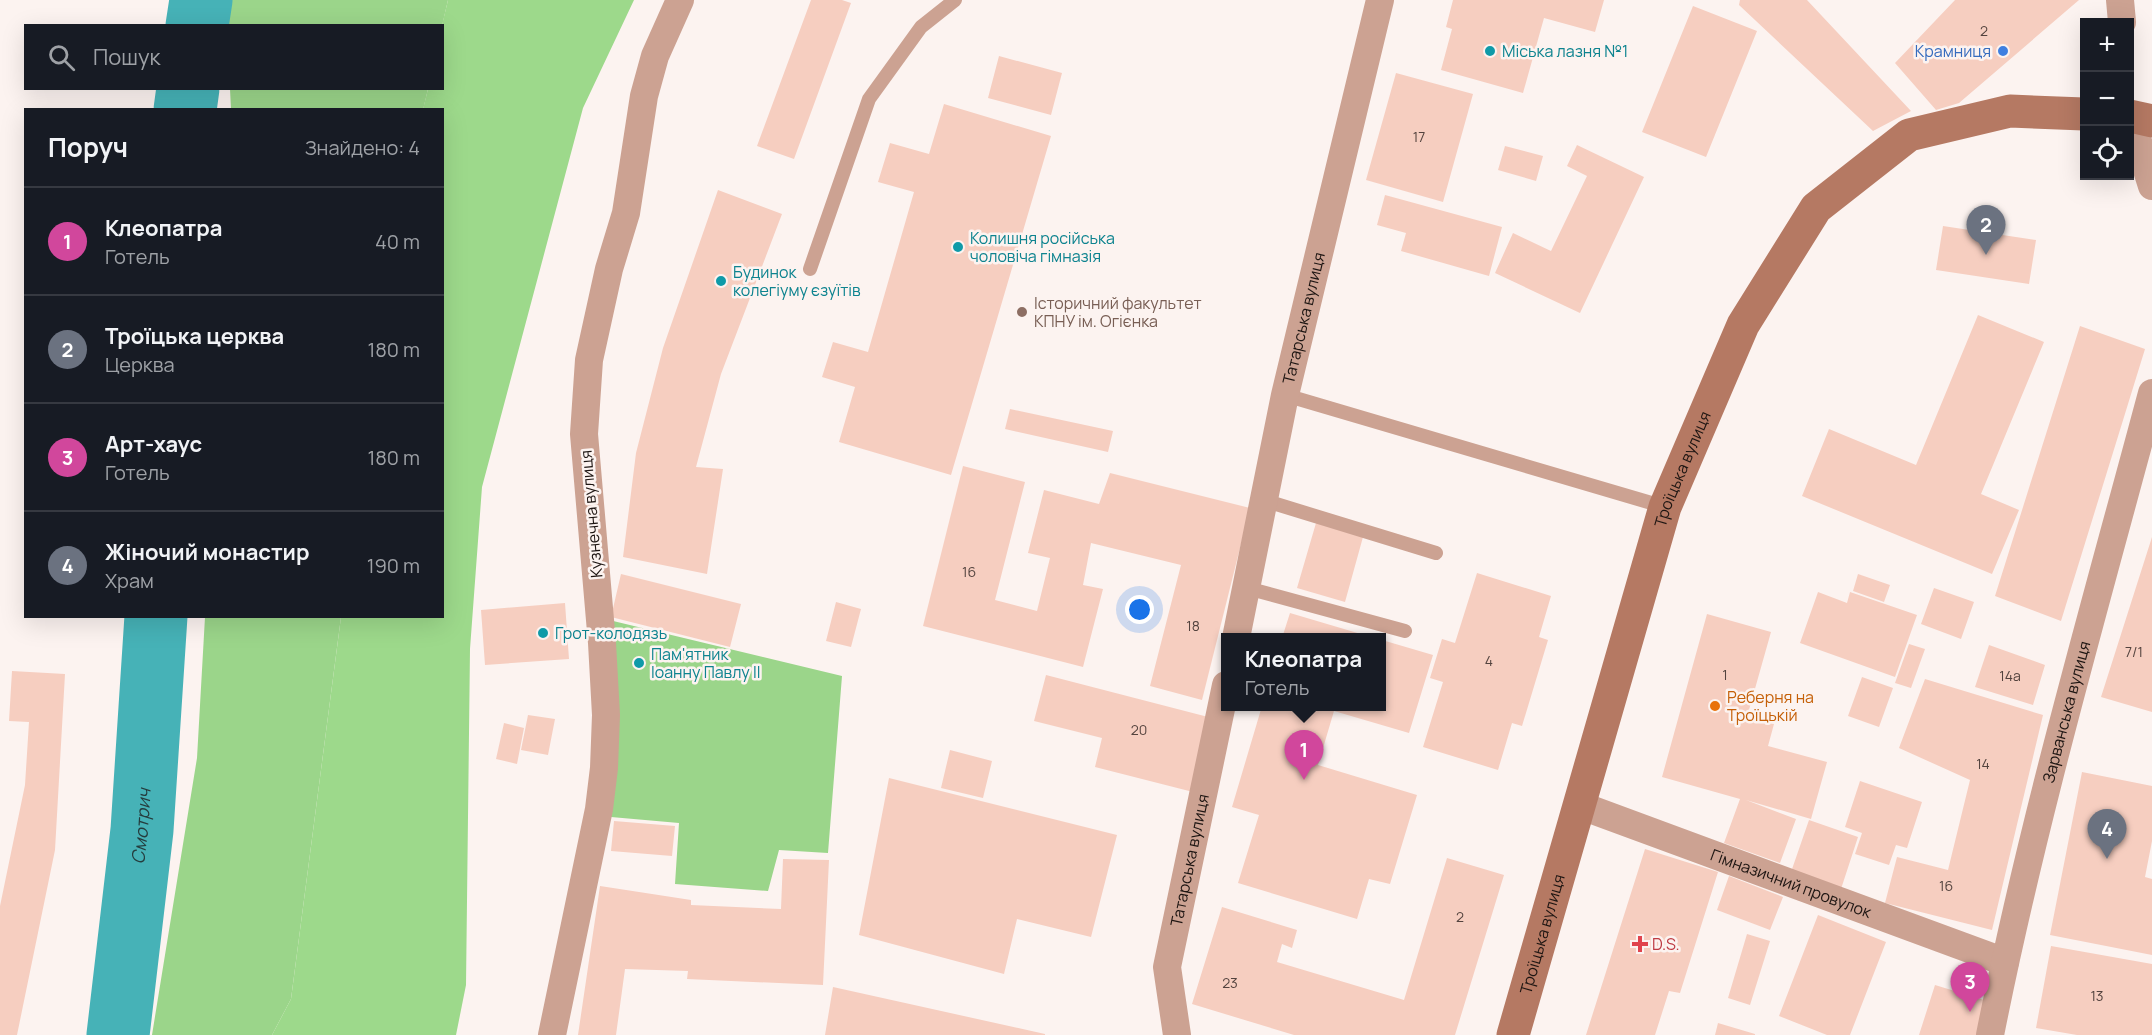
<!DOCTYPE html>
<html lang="uk">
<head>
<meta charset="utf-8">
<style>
	body { margin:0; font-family:Manrope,sans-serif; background:#242831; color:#f1f3f6 }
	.controls { position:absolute; right:18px; top:18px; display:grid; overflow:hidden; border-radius:0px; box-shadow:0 6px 24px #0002 }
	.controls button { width:54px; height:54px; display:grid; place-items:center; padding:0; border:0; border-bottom:2px solid #363941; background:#171b24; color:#f1f3f6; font:30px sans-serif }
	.you { position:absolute; left:1140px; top:610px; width:21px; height:21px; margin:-15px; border:4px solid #fff; border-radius:50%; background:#1a73e8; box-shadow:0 0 0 9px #1a73e833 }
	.badge { display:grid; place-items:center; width:39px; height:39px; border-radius:50%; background:#2563eb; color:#fff; font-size:20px; font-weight:700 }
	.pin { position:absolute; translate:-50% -50px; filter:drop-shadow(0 2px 3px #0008) }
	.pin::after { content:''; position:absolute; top:32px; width:21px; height:18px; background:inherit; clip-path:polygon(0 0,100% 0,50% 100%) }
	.popup { position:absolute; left:1221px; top:633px; width:165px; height:78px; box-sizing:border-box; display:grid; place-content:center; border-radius:0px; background:#171b24; filter:drop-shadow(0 2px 4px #0005); font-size:20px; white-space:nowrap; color:#9ea1a6 }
	.popup b { font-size:22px; color:#f1f3f6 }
	.popup::after { content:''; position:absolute; left:50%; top:100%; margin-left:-12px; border:12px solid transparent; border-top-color:#171b24 }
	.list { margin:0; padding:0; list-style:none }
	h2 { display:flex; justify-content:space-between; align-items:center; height:78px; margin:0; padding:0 24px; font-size:26px }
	h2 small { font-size:20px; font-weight:400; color:#9ea1a6 }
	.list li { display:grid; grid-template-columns:39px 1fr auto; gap:18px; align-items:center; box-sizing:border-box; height:108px; padding:0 24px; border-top:2px solid #363941 }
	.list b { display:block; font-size:22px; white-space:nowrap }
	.list p { margin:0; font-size:20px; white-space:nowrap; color:#9ea1a6 }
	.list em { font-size:20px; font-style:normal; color:#9ea1a6 }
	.icon { flex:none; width:33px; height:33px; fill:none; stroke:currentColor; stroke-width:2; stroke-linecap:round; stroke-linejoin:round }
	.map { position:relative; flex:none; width:2152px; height:1035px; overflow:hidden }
	.search { position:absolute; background:#171b24; box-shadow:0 6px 24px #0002; left:24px; top:24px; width:420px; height:66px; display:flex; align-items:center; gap:15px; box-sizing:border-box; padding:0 21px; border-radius:0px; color:#9ea1a6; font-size:22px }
	.panel { position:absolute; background:#171b24; box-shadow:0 6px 24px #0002; left:24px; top:108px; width:420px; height:510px; border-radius:0px }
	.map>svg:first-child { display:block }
	.green { fill:#9bd58a }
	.forest { fill:#9dd98b }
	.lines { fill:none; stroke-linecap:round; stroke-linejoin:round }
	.river { stroke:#46b2b7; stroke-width:63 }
	.building { fill:#f6cec0 }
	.lane { stroke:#cca292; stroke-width:14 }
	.street { stroke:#cca292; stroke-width:28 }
	.secondary { stroke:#b57963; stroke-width:33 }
	.culture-dot { fill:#0f9aa8; stroke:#fcf3f0; stroke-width:2 }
	.shop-dot { fill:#3f7fe0; stroke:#fcf3f0; stroke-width:2 }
	.education-dot { fill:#8d6e63; stroke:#fcf3f0; stroke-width:2 }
	.food-dot { fill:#e8710a; stroke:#fcf3f0; stroke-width:2 }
	.health-dot { fill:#e0444e; stroke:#fcf3f0; stroke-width:2 }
	.labels { text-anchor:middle; stroke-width:5; stroke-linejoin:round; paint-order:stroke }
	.number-label { font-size:14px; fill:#53433e }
	.culture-label { font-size:16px; fill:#0d838f; stroke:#fcf3f0; text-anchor:start }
	.shop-label { font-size:16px; fill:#366cbe; stroke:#fcf3f0; text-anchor:end }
	.education-label { font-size:16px; fill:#785e54; stroke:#fcf3f0; text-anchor:start }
	.street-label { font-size:16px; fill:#1d1512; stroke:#fcf3f0 }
	.food-label { font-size:16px; fill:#c56008; stroke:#fcf3f0; text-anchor:start }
	.health-label { font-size:16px; fill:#be3a42; stroke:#fcf3f0; text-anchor:start }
	.water-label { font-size:18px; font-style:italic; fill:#253d3e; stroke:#fcf3f0 }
</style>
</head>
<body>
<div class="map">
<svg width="2152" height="1035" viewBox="0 0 2152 1035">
	<rect width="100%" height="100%" fill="#fcf3f0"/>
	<path class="green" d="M229,0H448L442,26L229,25Z
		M230,89L231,88L428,89L423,110L231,109Z
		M205,617H341L291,999L272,1035H152L197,758Z
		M609,620L842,676L828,853L779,850L768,891L675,884L679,823L611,817Z"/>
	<path class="forest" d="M448,0H634L583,108L482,487L470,649L466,985L456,1035H272L291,999L341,617L442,616V110L423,109L428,89L442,88V25Z"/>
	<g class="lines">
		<g class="river">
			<path d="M197,26L201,0"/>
			<path d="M185,110L188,88"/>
			<path id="s1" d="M118,1035L142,830L156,616"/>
		</g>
	</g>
	<path class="building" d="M811,0H842L851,3L794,159L757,146Z
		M1453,0H1604L1595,32L1544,18L1523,93L1441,70L1452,29L1446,27Z
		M1740,0H1807L1911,111L1873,131L1739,5Z
		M1955,0H2079L1959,103L1936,110L1895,63Z
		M1693,6L1757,31L1706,157L1642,132Z
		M999,56L1062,73L1051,115L988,98Z
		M1396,73L1473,94L1443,202L1366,180Z
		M944,104L1051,136L951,475L839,442L855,387L822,377L833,342L868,352L914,192L878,182L890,143L929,154Z
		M1577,145L1644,177L1580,313L1495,273L1513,233L1551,251L1587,176L1567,166Z
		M1505,146L1543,156L1536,181L1498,170Z
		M718,190L782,214L721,374L696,467L723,469L707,574L623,557L636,453L663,348Z
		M1385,195L1502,227L1489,276L1401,251L1406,233L1377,225Z
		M1943,226L2036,240L2029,284L1936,270Z
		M1978,315L2044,342L1981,494L2019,510L1992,574L1802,496L1829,429L1916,465Z
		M2080,326L2145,349L2061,621L1995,596Z
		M1010,409L1113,431L1108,452L1005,429Z
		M963,466L1025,482L995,600L1037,611L1050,558L1028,553L1044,490L1099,504L1110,473L1250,508L1202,700L1150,686L1181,565L1091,543L1083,585L1103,589L1083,667L923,626Z
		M1316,523L1363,537L1345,602L1297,588Z
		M2152,537V712L2101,697Z
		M1477,573L1551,596L1539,637L1548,640L1522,726L1512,723L1498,770L1423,747L1443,682L1430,678L1442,639L1455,643Z
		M621,574L741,604L730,647L611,617Z
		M1858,574L1890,585L1884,602L1853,591Z
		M1934,588L1974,602L1961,639L1921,624Z
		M1818,592L1847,603L1850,592L1917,615L1895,677L1800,643Z
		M836,602L861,609L851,647L826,641Z
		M565,603L569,659L485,665L481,610Z
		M1290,613L1371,637V638H1282Z
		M1707,614L1771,632L1747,717L1774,724L1768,746L1827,762L1811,819L1746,800L1796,819L1780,863L1724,843L1740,799L1662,777Z
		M1382,640L1433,655L1409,733L1334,711L1318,765L1417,795L1390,884L1369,879L1357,919L1238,883L1259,815L1232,807L1262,706H1382Z
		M1909,644L1925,649L1911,688L1895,683Z
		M1989,645L2045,665L2033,705L1975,687Z
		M12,671L65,674L55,850L17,1035H0V906L25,785L29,722L9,721Z
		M1046,675L1212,718L1193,792L1095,767L1102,738L1034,721Z
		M1862,677L1893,688L1879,727L1848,716Z
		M1925,679L2043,715L1992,930L1885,903L1897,857L1948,870L1970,780L1899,748Z
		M528,715L555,719L548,755L521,750Z
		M504,723L524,728L517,764L496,759Z
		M950,750L992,761L983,798L941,788Z
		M2082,772L2152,786V841L2145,877L2152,879V955L2050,935Z
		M889,778L1117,835L1091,937L1017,919L1004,974L859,935Z
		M1860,781L1922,802L1907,848L1896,845L1889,865L1855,854L1862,833L1845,827Z
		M1809,820L1858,837L1841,889L1791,872Z
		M614,821L675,826L672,856L611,851Z
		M1645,849L1718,872L1680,993L1669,991L1655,1035H1586Z
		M1447,858L1504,875L1455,1035H1294L1192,1004L1222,907L1297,930L1292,948L1282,944L1277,962L1404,1000Z
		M783,859L829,860L823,985L687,979L688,971L625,969L616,1035H578L600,886L691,900V905L781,909Z
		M1729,876L1783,897L1770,930L1717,910Z
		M1818,915L1886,942L1850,1035H1827L1779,1016Z
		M1747,934L1770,941L1750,1005L1728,998Z
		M2051,946L2152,964V1035H2077L2036,1028Z
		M1935,985L1994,1003L1983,1035H1919Z
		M833,987L1045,1034V1035H825Z
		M1718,1023L1755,1034V1035H1715Z"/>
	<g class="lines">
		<path class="lane" d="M810,269L869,99L921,27L955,0
			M1285,395L1665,507
			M1263,500L1436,553
			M1247,588L1405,631"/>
		<g class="street">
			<path d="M2120,0L2122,22"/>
			<path d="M2130,116L2152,186"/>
			<path id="s2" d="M1236,638L1285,395L1380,0"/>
			<path id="s3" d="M1579,805L2005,962"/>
			<path d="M552,1035L599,809L604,768L606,715L602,643L584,434L589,360L609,269L626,213L644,96L655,56L680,0"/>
			<path id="s4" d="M1177,1035L1167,967L1226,685"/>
			<path id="s5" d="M1990,1035C2033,819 2095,606 2152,393"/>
		</g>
		<g class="secondary">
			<path d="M2130,116L2152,121"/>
			<path id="s6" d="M1513,1035L1665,507L1743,325L1816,208L1909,135L2010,111L2084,114"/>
		</g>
	</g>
	<g class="culture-dot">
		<circle cx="1490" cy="51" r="6"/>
		<circle cx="958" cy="247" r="6"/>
		<circle cx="721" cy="281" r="6"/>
		<circle cx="543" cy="633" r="6"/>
		<circle cx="639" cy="663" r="6"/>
	</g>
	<circle class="shop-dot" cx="2003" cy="51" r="6"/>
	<circle class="education-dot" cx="1022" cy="312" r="6"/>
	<circle class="food-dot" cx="1715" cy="706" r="6"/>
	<path class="health-dot" d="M1637 935h6v6h6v6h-6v6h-6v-6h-6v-6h6z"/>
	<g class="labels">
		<g class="number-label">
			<text x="1984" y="36">2</text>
			<text x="1419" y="142">17</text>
			<text x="969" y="577">16</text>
			<text x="1193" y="631">18</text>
			<text x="2134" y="657">7/1</text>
			<text x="1489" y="666">4</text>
			<text x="1725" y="680">1</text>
			<text x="2010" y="681">14а</text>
			<text x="1139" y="735">20</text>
			<text x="1983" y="769">14</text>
			<text x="1946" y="891">16</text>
			<text x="1460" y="922">2</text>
			<text x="1230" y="988">23</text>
			<text x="2097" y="1001">13</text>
		</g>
		<g class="culture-label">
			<text x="1502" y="57">Міська лазня №1</text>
			<text x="970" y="244">Колишня російська<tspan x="970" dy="18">чоловіча гімназія</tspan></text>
			<text x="733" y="278">Будинок<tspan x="733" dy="18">колегіуму єзуїтів</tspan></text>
			<text x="555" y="639">Грот-колодязь</text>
			<text x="651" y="660">Пам'ятник<tspan x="651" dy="18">Iоанну Павлу II</tspan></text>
		</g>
		<g class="shop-label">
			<text x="1991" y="57">Крамниця</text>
		</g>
		<g class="education-label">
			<text x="1034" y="309">Історичний факультет<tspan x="1034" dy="18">КПНУ ім. Огієнка</tspan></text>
		</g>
		<g class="street-label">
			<text dy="6" stroke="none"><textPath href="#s2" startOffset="327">Татарська вулиця</textPath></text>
			<text dy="6" stroke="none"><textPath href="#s6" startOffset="591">Троїцька вулиця</textPath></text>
			<text transform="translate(591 514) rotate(-95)" y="6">Кузнечна вулиця</text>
			<text dy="6" stroke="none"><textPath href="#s5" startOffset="332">Зарванська вулиця</textPath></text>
			<text dy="6" stroke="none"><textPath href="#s4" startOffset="178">Татарська вулиця</textPath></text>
			<text dy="6" stroke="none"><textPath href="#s3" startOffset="226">Гімназичний провулок</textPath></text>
			<text dy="6" stroke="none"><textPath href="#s6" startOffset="105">Троїцька вулиця</textPath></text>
		</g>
		<g class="food-label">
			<text x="1727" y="703">Реберня на<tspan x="1727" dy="18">Троїцькій</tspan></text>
		</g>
		<g class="health-label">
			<text x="1652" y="950">D.S.</text>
		</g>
		<g class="water-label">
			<text dy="6" stroke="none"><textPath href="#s1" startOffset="210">Смотрич</textPath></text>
		</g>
	</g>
</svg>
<div class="controls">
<button>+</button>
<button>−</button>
<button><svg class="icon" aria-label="locate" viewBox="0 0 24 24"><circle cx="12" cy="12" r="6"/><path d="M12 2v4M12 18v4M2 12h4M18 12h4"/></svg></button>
</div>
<div class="you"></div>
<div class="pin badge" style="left:1304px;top:780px;background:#d1479c">1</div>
<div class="popup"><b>Клеопатра</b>Готель</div>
<div class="pin badge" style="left:1986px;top:255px;background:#6b7280">2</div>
<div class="pin badge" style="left:1970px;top:1012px;background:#d1479c">3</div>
<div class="pin badge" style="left:2107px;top:859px;background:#6b7280">4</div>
<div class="search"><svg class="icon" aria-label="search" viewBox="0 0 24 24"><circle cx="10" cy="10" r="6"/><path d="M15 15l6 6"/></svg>Пошук</div>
<section class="panel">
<h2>Поруч<small>Знайдено: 4</small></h2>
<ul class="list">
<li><span class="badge" style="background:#d1479c">1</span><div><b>Клеопатра</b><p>Готель</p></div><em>40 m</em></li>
<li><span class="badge" style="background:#6b7280">2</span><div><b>Троїцька церква</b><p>Церква</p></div><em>180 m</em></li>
<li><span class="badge" style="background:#d1479c">3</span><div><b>Арт-хаус</b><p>Готель</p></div><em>180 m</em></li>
<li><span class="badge" style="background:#6b7280">4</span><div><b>Жіночий монастир</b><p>Храм</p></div><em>190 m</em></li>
</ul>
</section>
</div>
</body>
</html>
